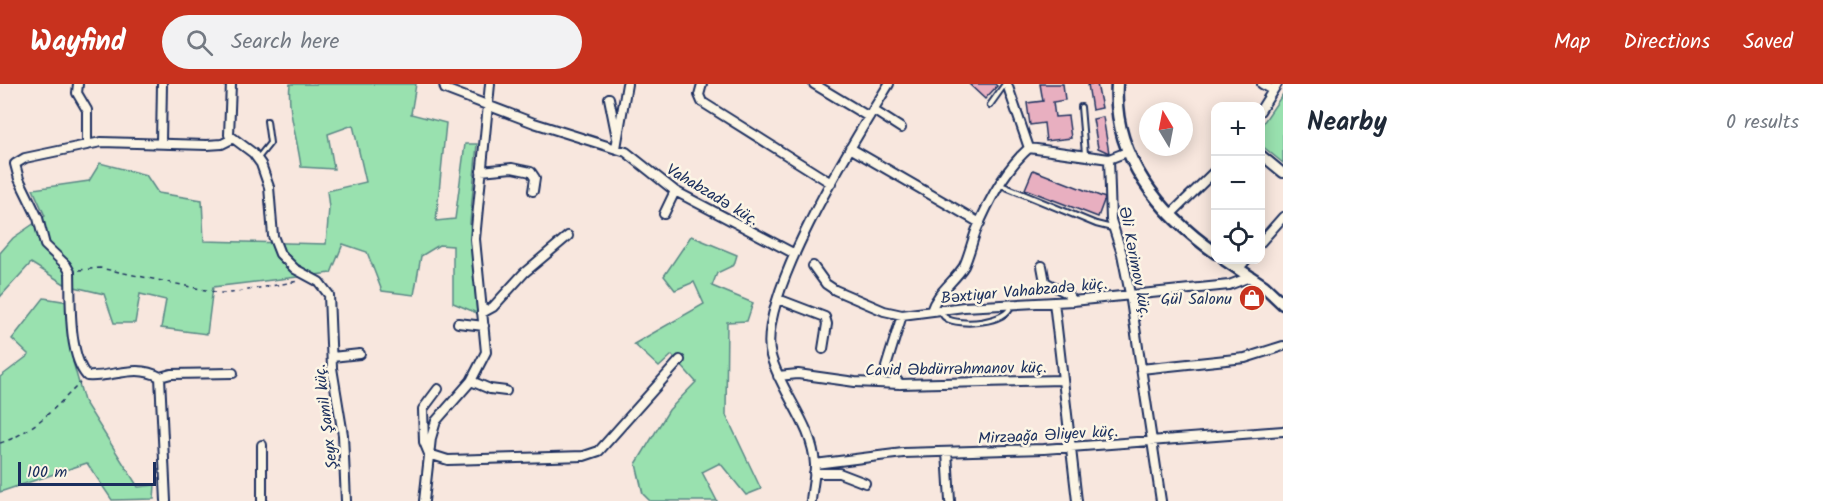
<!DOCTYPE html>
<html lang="en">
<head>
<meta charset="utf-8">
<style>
	body { margin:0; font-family:Kalam,sans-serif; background:#f2f2f3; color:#1f2937 }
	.controls { position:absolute; right:18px; top:18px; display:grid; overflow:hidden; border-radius:12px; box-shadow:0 3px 15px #0003 }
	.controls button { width:54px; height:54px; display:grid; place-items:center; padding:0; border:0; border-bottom:2px solid #e0e1e3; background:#fff; color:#1f2937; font:30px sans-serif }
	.compass { position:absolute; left:1139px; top:18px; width:54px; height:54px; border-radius:50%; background:#fff; box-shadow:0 3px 15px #0003; rotate:350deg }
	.scale { position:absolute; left:18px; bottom:15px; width:138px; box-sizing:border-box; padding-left:6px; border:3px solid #1b2f5e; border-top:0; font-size:16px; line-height:21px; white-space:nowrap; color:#1b2f5e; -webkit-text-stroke:4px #fcf5e5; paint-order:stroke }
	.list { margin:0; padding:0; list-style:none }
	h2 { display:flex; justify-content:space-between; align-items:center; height:78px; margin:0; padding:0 24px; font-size:26px }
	h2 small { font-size:20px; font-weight:400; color:#747a83 }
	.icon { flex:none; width:33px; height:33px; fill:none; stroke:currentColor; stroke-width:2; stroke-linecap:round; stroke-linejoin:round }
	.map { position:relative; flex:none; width:1283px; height:417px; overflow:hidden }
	header { display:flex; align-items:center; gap:36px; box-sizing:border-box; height:84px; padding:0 30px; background:#c8321e; color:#fff }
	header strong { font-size:28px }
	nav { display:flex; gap:33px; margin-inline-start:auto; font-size:21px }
	.search { width:420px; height:54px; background:#f2f2f3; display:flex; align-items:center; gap:15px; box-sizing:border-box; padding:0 21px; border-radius:33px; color:#747a83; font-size:22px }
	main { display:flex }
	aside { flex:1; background:#fff }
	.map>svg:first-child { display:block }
	.green { fill:#99e1af; stroke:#5a8886; stroke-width:1.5 }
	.building { fill:#e8afc0; stroke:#1b2f5e; stroke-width:1.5 }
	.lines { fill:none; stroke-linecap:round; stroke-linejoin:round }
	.lane-casing { stroke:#1b2f5e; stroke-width:8 }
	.street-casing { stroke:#1b2f5e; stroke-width:12 }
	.secondary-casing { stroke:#1b2f5e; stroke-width:15 }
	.path { stroke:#1b2f5e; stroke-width:1.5; stroke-dasharray:4.5 4.5; stroke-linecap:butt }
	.lane { stroke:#fcf5e5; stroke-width:4 }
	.street { stroke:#fcf5e5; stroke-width:8 }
	.secondary { stroke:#fcf5e5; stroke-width:10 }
	.labels { text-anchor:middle; stroke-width:5; stroke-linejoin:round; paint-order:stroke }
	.street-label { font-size:16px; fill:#1b2f5e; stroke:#fcf5e5 }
	.poi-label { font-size:16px; fill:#1b2f5e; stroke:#fcf5e5; text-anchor:end }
</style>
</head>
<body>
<header>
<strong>Wayfind</strong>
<div class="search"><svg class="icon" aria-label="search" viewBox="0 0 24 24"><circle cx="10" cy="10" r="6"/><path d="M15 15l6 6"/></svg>Search here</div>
<nav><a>Map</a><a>Directions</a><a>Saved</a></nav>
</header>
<main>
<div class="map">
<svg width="1283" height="417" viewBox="0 0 1283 417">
	<rect width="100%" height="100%" fill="#f8e7de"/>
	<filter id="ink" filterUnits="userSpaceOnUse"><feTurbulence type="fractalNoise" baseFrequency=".0167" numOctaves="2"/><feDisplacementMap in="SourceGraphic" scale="12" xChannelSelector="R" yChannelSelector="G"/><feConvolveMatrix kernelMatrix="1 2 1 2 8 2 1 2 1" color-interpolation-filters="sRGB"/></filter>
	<g filter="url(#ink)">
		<path class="green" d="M290,0H416L411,30L446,39L436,137L455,135L465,60H477L470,139L477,229L453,219V162L439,161L421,172L414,211L382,207L367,168L343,160L331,189L213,203L207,250L161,244L166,216L140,210L135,239H114L104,210L66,201L31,179L0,213V169L13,154L45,132L33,105L89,97L100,79L146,91L158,109L202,116L204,157L326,160L329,124L327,107L366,98L353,41L328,50L334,85L301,83C298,56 287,27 290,0Z
			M1283,10V79L1261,61V42Z
			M691,152L737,171L734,181L717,189L712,202L753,219L747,237L727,238L726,331L761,405L746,411L720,379L702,388L717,417H650L643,410L636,380L669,326L696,298L672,271L659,283L634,260L704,220L694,198L675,206L664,192Z
			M44,214L68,218L73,278L84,317L138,403L155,401L154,415L112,416L87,379L0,408V293L29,271L12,255Z"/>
		<path class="building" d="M969,0H995L997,2L985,15Z
			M1040,0H1063L1065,16L1053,18L1055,33L1068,32L1071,54L1046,57L1044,39L1030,41L1027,19L1043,17Z
			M1088,0H1097L1102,24L1092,26Z
			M1103,33L1109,69L1098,64L1093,35Z
			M1033,86L1105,114L1098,133L1025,105Z"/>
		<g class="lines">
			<g class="lane-casing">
				<path id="lane" d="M990,21L1005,0
					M1081,23L1085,70
					M258,74L270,59L267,37
					M1001,101L1096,140L1112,144
					M940,227C942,229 943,233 946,234C959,243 1008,239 1011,221"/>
			</g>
			<g class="street-casing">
				<path id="street" d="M78,0L77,9L87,26V60
					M231,0L229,51L253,69L261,80L269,103L273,152L280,170L295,185L319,198L329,211L332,284L343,351L346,417
					M444,0L445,5L534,39L626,68L675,107L795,170
					M702,0L699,11L702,18L831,99
					M814,0L869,33
					M1262,0L1273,6
					M609,14L617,54
					M873,26L901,44
					M1260,27L1277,0
					M161,58L162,0
					M616,64L627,0
					M850,64L980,139
					M1029,64L1109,75L1127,68
					M1260,70L1283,89
					M1109,75L1111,136L1122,170L1130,210L1161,417
					M481,87L512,84L531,88L535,94L533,107
					M664,130L675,107
					M1170,131L1216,86
					M1260,159L1283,133
					M813,182L826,200L835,206L884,227L902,231L964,223L1073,217L1229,201L1250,193
					M1042,182L1045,198L1067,209L1073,217
					M1238,185L1246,176
					M778,215L825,233L827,240L823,265
					M1054,218L1077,417
					M931,227C937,208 954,198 964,182C969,171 972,158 976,147C988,118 1006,84 1029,64L1007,0
					M482,229L493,223L524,189L568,152
					M458,239L484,242
					M332,273L360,270
					M1141,285L1245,274L1283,262
					M778,292L798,290L855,298L900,300L1062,296
					M160,293L171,290L233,289
					M471,297L490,305L506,307
					M900,300L886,283L902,231
					M438,305L423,325L424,358L429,370L448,376L584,372L599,367L680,276
					M262,361V417
					M947,368L950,417
					M815,380L903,369L1044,365L1283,347
					M814,389H839L865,399
					M166,417L160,293C135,279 112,294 87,292C68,271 71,217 70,188L66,181L45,161L38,134L19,95L15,80L25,74L101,58L207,61L222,60L232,55
					M424,417L431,354L436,337L471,297L486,268L475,155L490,0
					M811,417C812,405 815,393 815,381C813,341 781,309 771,272C755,214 857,52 889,0"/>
			</g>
			<g class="secondary-casing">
				<path id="secondary" d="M1117,0C1112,72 1160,130 1216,169
					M1225,176L1264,202L1283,220"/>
			</g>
			<path class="path" d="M79,186L100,184L220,209H231L299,197
				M0,359C31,350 58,321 80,299"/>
			<use href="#lane" class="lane"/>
			<use href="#street" class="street"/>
			<use href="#secondary" class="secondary"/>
		</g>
	</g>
	<defs>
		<g id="shop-disc" transform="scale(1.35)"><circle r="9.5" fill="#c8321e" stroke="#fcf5e5"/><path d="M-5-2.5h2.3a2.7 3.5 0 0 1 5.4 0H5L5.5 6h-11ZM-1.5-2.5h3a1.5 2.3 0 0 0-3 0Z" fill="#fff"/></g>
	</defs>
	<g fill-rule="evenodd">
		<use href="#shop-disc" x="1252" y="214"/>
	</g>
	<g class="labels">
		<g class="street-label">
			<text transform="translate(713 110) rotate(31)" y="6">Vahabzadə küç.</text>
			<text transform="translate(1136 178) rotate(79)" y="6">Əli Kərimov küç.</text>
			<text transform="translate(1024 206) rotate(-5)" y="6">Bəxtiyar Vahabzadə küç.</text>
			<text transform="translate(956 284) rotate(-1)" y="6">Cavid Əbdürrəhmanov küç.</text>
			<text transform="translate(325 333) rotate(-97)" y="6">Şeyx Şamil küç.</text>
			<text transform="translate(1048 350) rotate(-3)" y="6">Mirzəağa Əliyev küç.</text>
		</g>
		<g class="poi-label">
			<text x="1232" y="220">Gül Salonu</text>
		</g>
	</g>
</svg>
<div class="controls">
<button>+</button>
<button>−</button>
<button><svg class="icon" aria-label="locate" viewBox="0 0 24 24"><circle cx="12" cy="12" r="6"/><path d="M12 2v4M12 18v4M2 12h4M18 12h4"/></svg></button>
</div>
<svg class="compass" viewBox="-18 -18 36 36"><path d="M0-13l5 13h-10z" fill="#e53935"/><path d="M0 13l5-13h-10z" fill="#747a83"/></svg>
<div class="scale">100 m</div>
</div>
<aside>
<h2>Nearby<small>0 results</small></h2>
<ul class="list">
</ul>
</aside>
</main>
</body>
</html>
